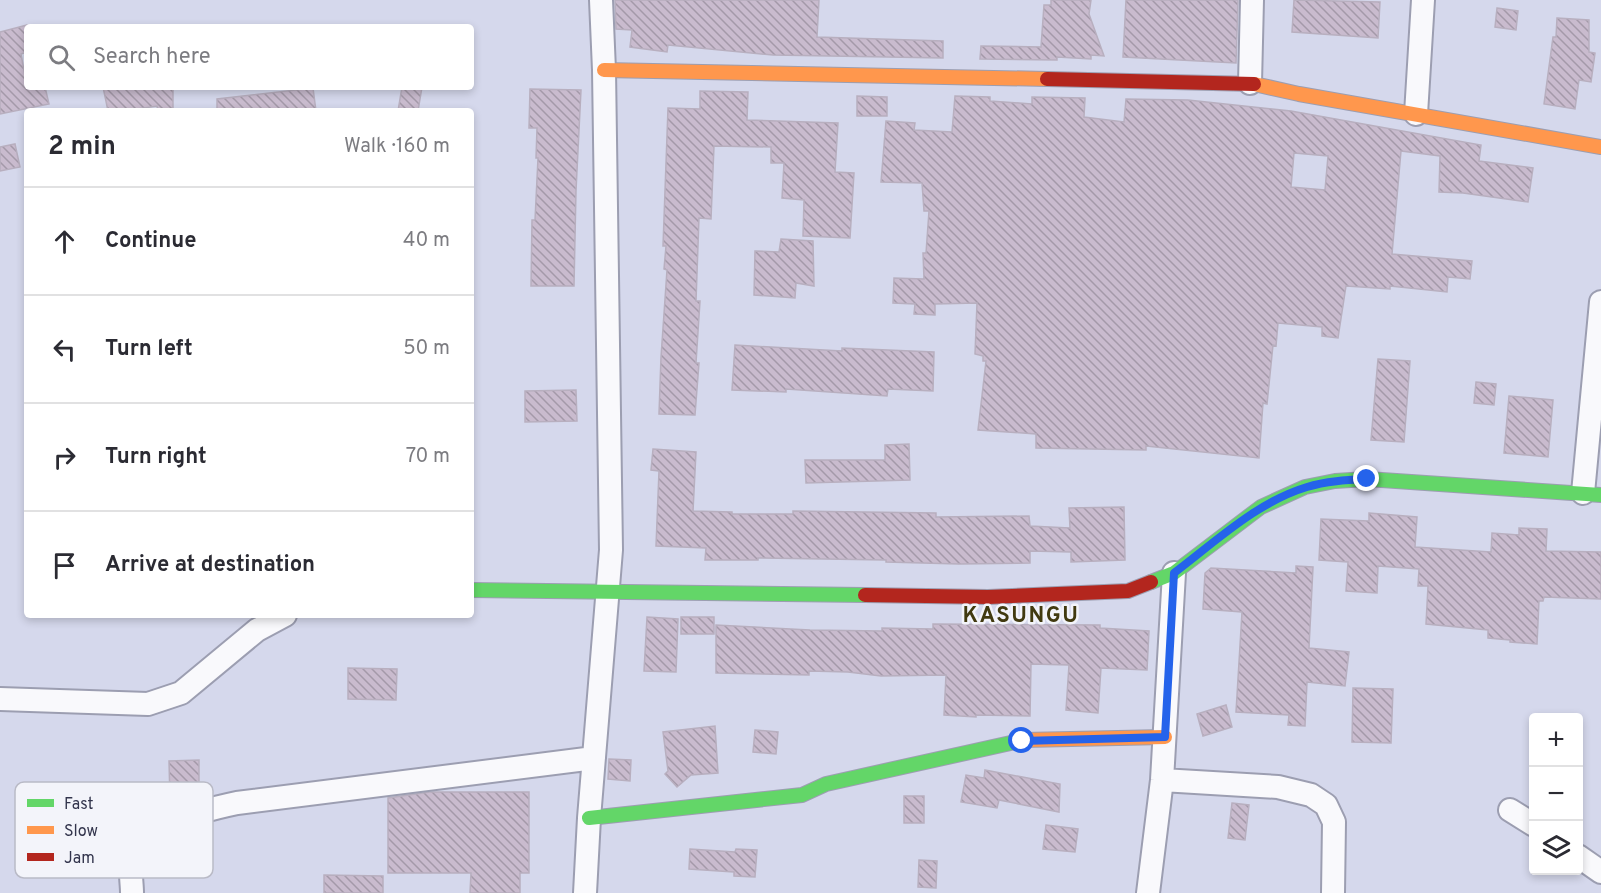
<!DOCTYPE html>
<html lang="en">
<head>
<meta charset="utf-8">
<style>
	body { margin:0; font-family:Overpass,sans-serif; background:#f2f2f3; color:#2b2b33 }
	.controls { position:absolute; right:18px; bottom:18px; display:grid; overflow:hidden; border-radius:6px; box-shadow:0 3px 9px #0003 }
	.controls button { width:54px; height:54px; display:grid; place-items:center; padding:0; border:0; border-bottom:2px solid #e1e1e2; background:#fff; color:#2b2b33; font:30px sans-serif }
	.stop { position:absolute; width:18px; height:18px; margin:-14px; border:4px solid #2563eb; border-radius:50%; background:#fff }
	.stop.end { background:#2563eb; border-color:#fff; box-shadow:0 2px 6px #0008 }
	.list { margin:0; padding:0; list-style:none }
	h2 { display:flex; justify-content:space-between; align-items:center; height:78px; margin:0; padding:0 24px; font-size:26px }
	h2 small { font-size:20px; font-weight:400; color:#7c7c81 }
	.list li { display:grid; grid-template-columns:39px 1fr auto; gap:18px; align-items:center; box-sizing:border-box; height:108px; padding:0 24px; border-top:2px solid #e1e1e2 }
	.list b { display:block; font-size:22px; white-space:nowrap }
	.list em { font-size:20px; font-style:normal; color:#7c7c81 }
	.icon { flex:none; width:33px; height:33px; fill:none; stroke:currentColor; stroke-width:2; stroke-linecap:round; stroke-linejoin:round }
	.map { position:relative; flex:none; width:1601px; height:893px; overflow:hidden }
	.search { position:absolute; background:#fff; box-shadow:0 3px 9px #0003; left:24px; top:24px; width:450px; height:66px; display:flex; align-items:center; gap:15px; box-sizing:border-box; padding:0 21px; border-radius:6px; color:#7c7c81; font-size:22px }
	.panel { position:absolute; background:#fff; box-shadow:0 3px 9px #0003; left:24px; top:108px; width:450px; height:510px; border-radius:6px }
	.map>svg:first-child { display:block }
	.building { fill:url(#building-back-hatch); stroke:#b8afbf; stroke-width:1.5; fill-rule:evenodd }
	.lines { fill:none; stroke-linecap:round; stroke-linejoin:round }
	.street-casing { stroke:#9c9eb1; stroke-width:26 }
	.fast-casing { stroke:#9c9eb1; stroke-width:16 }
	.slow-casing { stroke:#9c9eb1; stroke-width:16 }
	.jam-casing { stroke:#9c9eb1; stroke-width:16 }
	.street { stroke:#f9f9fc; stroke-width:22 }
	.fast { stroke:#63d668; stroke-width:14 }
	.slow { stroke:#ff974d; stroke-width:14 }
	.jam { stroke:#b3261e; stroke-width:14 }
	.route { stroke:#2563eb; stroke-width:8 }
	.labels { text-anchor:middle; stroke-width:5; stroke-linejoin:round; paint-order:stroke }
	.district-label { font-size:22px; font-weight:bold; letter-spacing:1.5px; fill:#413a10; stroke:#f3f4fa }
	.key { fill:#f3f4fa; stroke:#b9bac6; stroke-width:1.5 }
	.key-label { font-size:16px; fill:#32344c }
</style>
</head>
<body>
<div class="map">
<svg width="1601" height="893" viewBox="0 0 1601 893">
	<defs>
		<pattern id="building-back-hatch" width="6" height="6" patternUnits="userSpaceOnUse" patternTransform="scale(1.5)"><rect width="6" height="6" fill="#c9bbce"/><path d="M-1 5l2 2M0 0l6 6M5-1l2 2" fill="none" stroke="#a499a9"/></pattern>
	</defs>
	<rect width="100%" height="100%" fill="#d5d8ec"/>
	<path class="building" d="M615,0H819L817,37L943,41V58L773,55L668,45L667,52L630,47L632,30L616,29Z
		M1051,0H1091L1089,14L1104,56L1091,55V59L1057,57V60L980,59L981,46L1041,47L1044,5H1051Z
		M1126,0H1238L1236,63L1123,57Z
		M1294,0L1380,2L1378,38L1292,32Z
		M1497,8L1518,11L1516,30L1495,27Z
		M1557,18L1589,20V52L1595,53L1591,82L1579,80L1575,109L1544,104L1553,37H1556Z
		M27,25V52L21,54L27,87H45L49,104L0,114V32Z
		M103,87H173V111H158L157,106L124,111H108Z
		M402,87H422L418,111H398Z
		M313,88L316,111H217V99Z
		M530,89L581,90L576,191L574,286H531L532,220H535L538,158H536L537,128H529Z
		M700,91L748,92L747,120L838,123L835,172L854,173L850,238L803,236L804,200L782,198L784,163H771V147L714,146L711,219L699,218L696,301H700L696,363H699L695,415L659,414L661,357L667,270L664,269L666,246H663L668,108L700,109Z
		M857,96L887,97V116H857Z
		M955,96L990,97V101L1032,104V97L1085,98L1084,117L1124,122L1126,99L1188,100L1291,111L1481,145L1479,161L1533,168L1528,202L1463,193L1439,192L1440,156L1401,151L1392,254L1472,261L1470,279L1448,277L1447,292L1390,286V289L1346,286L1338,338L1322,336V327L1278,323L1276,346L1273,345L1267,404L1263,403L1259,458L1146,446V450L1036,448V434L978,430L986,361H983V356L975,354L977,303L935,304V315L914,314L915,304L893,303L894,278L924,279L923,253H926L929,211H924L922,183L881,182L886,121L915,123L914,130L952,132ZM1294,153L1328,156L1325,190L1291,187Z
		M15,144L20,167L0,171V147Z
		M781,239L813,241L814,286L796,283L795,298L754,295L755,251L779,252Z
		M735,345L842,351V348L934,352L933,391L888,389L887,396L786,389V392L732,390Z
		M1378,359L1410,361L1404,442L1371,440Z
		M1476,382L1496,384L1494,405L1474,403Z
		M576,390L577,421L525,422V391Z
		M1509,396L1553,400L1548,457L1504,453Z
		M909,444L910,480L806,483L805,460H885V445Z
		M653,449L696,452L693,511L732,512V514H793V511L936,513V517L1029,516L1030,526L1070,528L1069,508L1124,507L1125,560L1071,562V552L1030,551V563L959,564L886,562V560L758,558V560H705L706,548L656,546L659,471L651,470Z
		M1369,513L1417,517L1415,547L1491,552L1492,533L1519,535V528L1547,529L1546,551L1601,552V599L1544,597L1543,601H1539L1537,644L1510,642V640L1488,638V630L1426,624L1428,586H1418L1419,569L1378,566L1377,593L1346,591L1348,562L1319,560L1321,519L1369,521Z
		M1296,566L1313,567L1309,648L1349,652L1345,686L1307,682L1305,726L1288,725L1289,715L1236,712L1242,612L1203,609L1205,573L1211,568L1296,573Z
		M647,617L678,619L676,672L644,671Z
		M681,617H714V634H681Z
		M933,624L1100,625V628L1149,631L1147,670L1101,668L1098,713L1066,710L1069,665L1031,664L1030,716L976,715V717L944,715L946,675L881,676L848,672L809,671V675L716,673V625L810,630L882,631V628L933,629Z
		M348,668L397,669L396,700L348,699Z
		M1353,688L1393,689L1391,743L1352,742Z
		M1226,705L1232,727L1203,736L1197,714Z
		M715,726L718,773L691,775L677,787L665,774L668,771L663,732Z
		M755,730L778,732L776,754L753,752Z
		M609,759L631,760L630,781L608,779Z
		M199,760V798L170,800L169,761Z
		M985,770L1060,784L1059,812L999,800L997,808L961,802L966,775L984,778Z
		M430,792H529V873H520V893H470L471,873H388V798Z
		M904,796H924V823H904Z
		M1232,803L1249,805L1245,840L1228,838Z
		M1046,825L1078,829L1075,852L1043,849Z
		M690,849L735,852L736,849L757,850L755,877L734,876V872L689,869Z
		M919,860L937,861L936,888L918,887Z
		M324,875L383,876V893H324Z"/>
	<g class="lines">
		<g class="street-casing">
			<path id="street" d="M1250,83L1252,0
				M1416,114L1423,0
				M1583,493L1601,302
				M0,699L148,704L181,693L257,630L285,615
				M1162,780L1278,787L1311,795L1326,805L1334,822L1333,893
				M1510,810L1534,825
				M1578,856L1601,872
				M132,893C132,884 130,873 131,864C138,825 204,810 237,803L594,758
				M585,893L589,818L611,550L604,70L601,0
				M1148,893L1162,780L1174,573"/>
		</g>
		<g class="fast-casing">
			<path id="fast" d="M1151,582L1174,573L1261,507L1305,487L1335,481L1367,479L1601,495
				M471,590L865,595
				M589,818L802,795L826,784L1024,740"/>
		</g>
		<g class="slow-casing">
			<path id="slow" d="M604,70L1047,79
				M1254,84L1299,94L1601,147
				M1024,740L1165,737"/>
		</g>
		<g class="jam-casing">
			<path id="jam" d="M1047,79L1254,84
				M865,595L988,597L1128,591L1151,582"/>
		</g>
		<use href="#street" class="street"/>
		<use href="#fast" class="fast"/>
		<use href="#slow" class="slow"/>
		<use href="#jam" class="jam"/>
	</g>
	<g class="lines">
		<path class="route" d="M1022,741L1165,737L1174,573C1215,542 1257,502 1307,487C1326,481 1347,480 1367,479"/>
	</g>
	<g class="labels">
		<g class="district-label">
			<text x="1021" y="622">KASUNGU</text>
		</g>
	</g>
	<rect x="15" y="782" width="198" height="96" rx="9" class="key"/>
	<rect x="27" y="799" width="27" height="8" fill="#63d668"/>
	<rect x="27" y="826" width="27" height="8" fill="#ff974d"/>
	<rect x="27" y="853" width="27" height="8" fill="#b3261e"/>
	<g class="key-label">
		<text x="64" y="809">Fast</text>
		<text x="64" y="836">Slow</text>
		<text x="64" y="863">Jam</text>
	</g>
</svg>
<div class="controls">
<button>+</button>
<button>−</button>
<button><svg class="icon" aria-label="layers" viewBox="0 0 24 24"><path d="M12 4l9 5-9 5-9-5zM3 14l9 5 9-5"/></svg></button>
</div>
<div class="stop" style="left:1022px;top:741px"></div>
<div class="stop end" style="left:1367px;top:479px"></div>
<div class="search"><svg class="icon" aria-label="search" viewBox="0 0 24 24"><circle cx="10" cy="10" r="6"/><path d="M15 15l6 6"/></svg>Search here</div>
<section class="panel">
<h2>2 min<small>Walk · 160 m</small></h2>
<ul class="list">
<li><svg class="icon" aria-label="ahead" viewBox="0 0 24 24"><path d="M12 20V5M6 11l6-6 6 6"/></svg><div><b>Continue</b></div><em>40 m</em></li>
<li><svg class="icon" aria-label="left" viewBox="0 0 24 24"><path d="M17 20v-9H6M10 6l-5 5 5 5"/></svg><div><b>Turn left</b></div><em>50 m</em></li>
<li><svg class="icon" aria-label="right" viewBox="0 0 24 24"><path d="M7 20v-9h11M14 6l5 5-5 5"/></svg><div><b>Turn right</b></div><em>70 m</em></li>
<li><svg class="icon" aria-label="arrive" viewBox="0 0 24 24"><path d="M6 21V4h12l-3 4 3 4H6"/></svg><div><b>Arrive at destination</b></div></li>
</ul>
</section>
</div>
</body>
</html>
